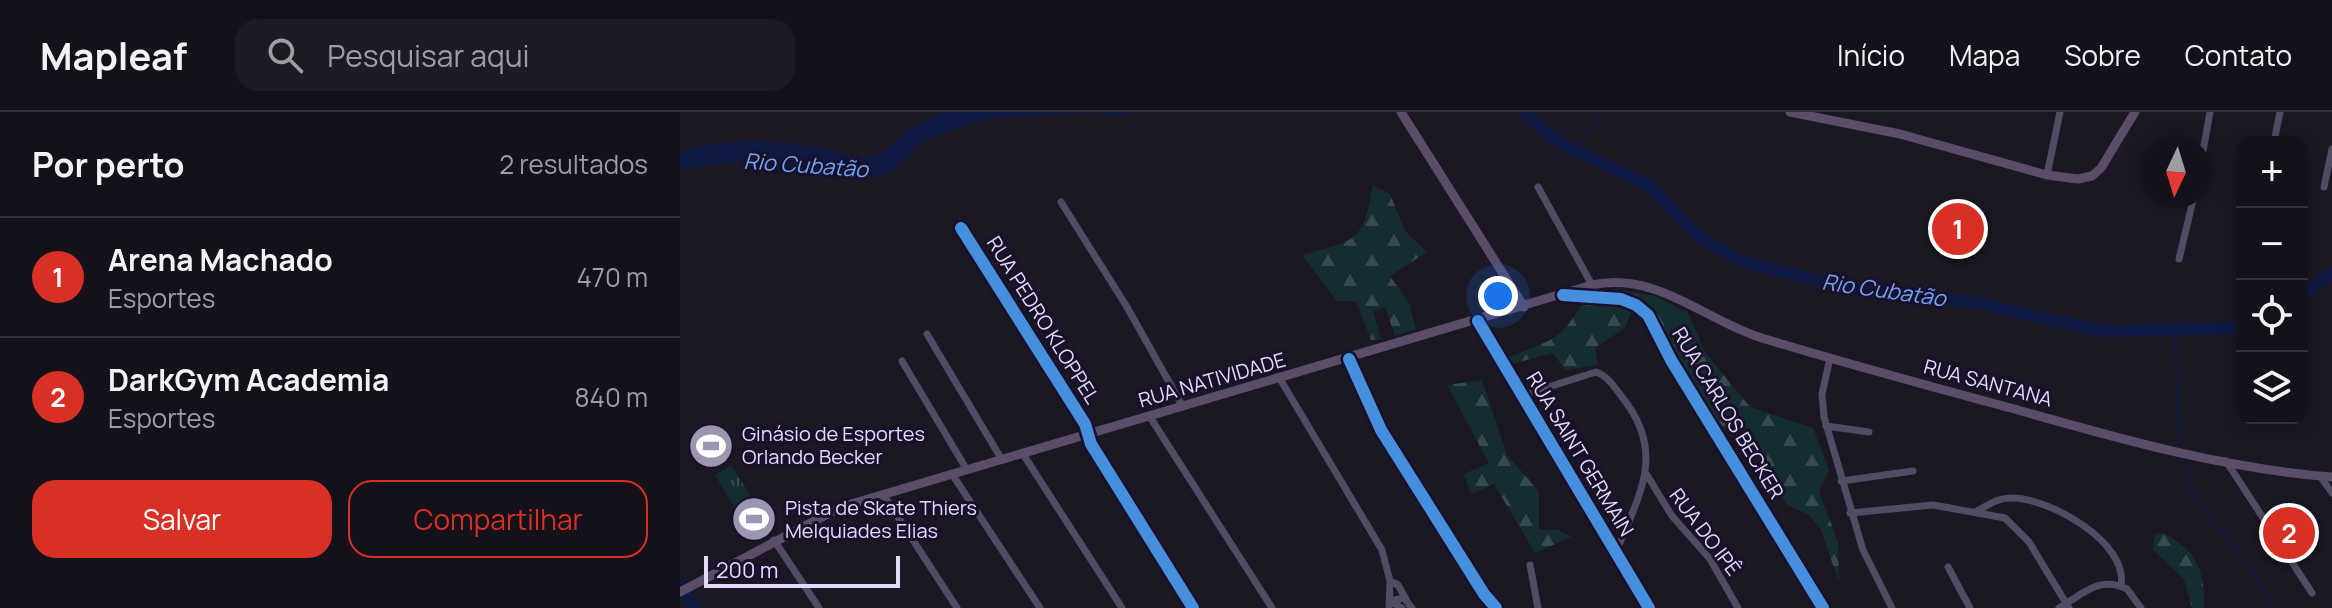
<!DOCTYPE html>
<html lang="pt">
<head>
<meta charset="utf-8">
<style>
	body { margin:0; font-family:Manrope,sans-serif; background:#1d1a23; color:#f1f3f6 }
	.controls { position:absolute; right:24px; top:24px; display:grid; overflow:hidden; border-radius:16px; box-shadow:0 4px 20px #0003 }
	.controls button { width:72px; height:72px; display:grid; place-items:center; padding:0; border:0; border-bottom:2px solid #333139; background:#14111a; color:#f1f3f6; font:40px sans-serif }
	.compass { position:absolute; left:1460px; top:24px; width:72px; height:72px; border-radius:50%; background:#14111a; box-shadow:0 4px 20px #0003; rotate:184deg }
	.scale { position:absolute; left:24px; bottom:20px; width:196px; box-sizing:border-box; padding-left:8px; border:4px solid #e3dafe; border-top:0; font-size:22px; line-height:28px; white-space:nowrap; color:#e3dafe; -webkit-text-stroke:6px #191129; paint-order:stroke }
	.you { position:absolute; left:818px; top:184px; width:28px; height:28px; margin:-20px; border:6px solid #fff; border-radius:50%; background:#1a73e8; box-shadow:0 0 0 12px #1a73e833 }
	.badge { display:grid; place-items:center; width:52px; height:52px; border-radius:50%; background:#d93025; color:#fff; font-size:26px; font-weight:700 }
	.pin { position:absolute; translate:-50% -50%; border:4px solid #fff; box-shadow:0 2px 8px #0006 }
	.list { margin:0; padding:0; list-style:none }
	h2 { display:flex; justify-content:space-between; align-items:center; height:104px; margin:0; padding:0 32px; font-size:34px }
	h2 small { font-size:26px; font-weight:400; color:#9d9da2 }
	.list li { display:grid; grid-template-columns:52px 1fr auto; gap:24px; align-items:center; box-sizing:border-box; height:120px; padding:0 32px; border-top:2px solid #333139 }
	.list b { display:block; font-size:30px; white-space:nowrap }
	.list p { margin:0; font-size:26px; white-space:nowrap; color:#9d9da2 }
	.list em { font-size:26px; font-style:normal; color:#9d9da2 }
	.actions { display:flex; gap:16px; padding:24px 32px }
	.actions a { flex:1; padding:18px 0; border:2px solid #d93025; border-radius:24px; text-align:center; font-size:28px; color:#d93025 }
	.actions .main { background:#d93025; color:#fff }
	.icon { flex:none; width:44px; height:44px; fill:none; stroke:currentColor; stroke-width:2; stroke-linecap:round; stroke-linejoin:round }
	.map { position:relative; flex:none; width:1652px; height:496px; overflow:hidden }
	header { display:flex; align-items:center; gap:48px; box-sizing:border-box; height:112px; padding:0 40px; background:#14111a; border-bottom:2px solid #333139 }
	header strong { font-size:38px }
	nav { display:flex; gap:44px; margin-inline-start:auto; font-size:28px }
	.search { width:560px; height:72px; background:#1d1a23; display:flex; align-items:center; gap:20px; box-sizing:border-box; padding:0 28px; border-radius:24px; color:#9d9da2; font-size:30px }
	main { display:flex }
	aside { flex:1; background:#14111a }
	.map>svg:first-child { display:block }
	.grass { fill:#152c30 }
	.forest { fill:url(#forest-firs) }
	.park { fill:url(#park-tufts) }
	.water { fill:#0e1943 }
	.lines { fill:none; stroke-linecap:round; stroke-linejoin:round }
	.stream { stroke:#0e1943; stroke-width:2 }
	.river { stroke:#0e1943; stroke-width:12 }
	.minor { stroke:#514c64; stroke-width:7 }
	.major { stroke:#5b4d68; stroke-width:9 }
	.cycleway-casing { stroke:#191129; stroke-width:17 }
	.cycleway { stroke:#468fdf; stroke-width:12 }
	.labels { text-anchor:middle; stroke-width:6; stroke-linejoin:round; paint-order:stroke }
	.street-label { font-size:20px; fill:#e3dafe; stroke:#191129 }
	.poi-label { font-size:20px; fill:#e3dafe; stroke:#191129; text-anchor:start }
	.water-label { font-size:22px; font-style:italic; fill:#6ca4fa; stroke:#191129 }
</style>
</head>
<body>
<header>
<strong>Mapleaf</strong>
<div class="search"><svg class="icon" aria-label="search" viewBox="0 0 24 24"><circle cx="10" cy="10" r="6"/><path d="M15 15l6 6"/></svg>Pesquisar aqui</div>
<nav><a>Início</a><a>Mapa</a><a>Sobre</a><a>Contato</a></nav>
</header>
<main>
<aside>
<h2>Por perto<small>2 resultados</small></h2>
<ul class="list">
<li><span class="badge">1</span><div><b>Arena Machado</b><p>Esportes</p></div><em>470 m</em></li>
<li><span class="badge">2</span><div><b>DarkGym Academia</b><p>Esportes</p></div><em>840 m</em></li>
</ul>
<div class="actions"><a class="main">Salvar</a><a>Compartilhar</a></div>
</aside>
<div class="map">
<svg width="1652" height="496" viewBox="0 0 1652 496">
	<defs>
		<pattern id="forest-firs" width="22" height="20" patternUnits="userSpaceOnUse" patternTransform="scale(2)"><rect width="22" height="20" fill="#152c30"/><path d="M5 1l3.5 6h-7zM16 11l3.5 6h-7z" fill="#374a4f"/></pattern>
		<pattern id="park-tufts" width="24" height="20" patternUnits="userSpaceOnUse" patternTransform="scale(2)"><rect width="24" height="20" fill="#152c30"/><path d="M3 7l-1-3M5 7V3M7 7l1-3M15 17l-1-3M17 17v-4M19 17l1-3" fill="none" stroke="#374a4f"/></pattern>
	</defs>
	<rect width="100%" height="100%" fill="#1b1723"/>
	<path class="grass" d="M1272,91L1295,96L1284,144L1261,139Z"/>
	<path class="forest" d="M693,73L710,82L725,119L747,140L710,164L729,191L736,217L715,224L705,195L693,199L701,227L691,228L676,189H657L622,143C677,128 682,132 693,73Z
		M936,177L975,184L1008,201L1025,240L1070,295L1133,316L1149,358L1139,379L1158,430L1159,470L1140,416L1128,402L1107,393L1079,347L1046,319L1012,274L973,196L951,200L945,216L915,236L918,253L886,258L872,241L832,252L829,245C844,238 868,232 880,221C904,199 898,181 936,177Z
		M802,268L827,343L859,379V417L879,418L891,425L855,441L814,372L791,382L784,362L809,351L767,273Z
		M1483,421C1516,438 1526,459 1524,496H1512L1504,467L1473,438L1474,422Z"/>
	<path class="park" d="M51,353L93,418L74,428L35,363Z"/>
	<path class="water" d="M265,0H452L437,5L415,0L304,7L245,28L211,60L192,65L64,49L0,57V40L31,32L69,29L112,31L188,46L207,38L228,18Z"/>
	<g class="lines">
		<path class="stream" d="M890,36L900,31L917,0
			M1495,219L1499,322L1502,336
			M1504,346C1507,407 1578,440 1591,496"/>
		<path class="river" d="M845,0L865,20L890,36L968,73L1019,125L1061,149L1161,175L1297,191L1421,219L1562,216
			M1622,184L1652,161
			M0,471L15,496"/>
		<path class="minor" d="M1594,30L1600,0
			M1520,56L1530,0
			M1367,63L1380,0
			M858,75L912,173
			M1644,75L1652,37
			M381,90L447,195L503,295
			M281,116L405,312L411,332L513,496
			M1499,147L1514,84
			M885,183L941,187L956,193L968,203L991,248L1143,496
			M798,209L969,496
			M247,222L322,348
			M1150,246L1142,282L1144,305L1183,438L1212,496
			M669,247L701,318L804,482L816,496
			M222,249L287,358
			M600,267L702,438L710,469L709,496
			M840,284L916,260C928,264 935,276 942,285C987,341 959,383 936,440
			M470,305L592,496
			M1146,314L1189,320
			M343,342L442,496
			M1546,349L1632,481
			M272,362L360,496
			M967,363L992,404L1030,447L1058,496
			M1640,364L1652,381
			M1161,369L1233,359
			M203,382L277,496
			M1297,399C1307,394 1319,385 1332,386C1369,386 1449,430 1441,474
			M1170,401L1253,393L1325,406L1349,430L1389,496
			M94,428L139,496
			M850,453L858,496
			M1268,455L1290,496
			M710,469L718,473L726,487
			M710,489L724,486L732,496
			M710,489L722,496
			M1379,496C1403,482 1419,463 1447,477L1461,496"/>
		<path class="major" d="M721,0L844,195
			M1110,0L1220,22L1367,63L1398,67L1412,64L1421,56L1455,0
			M0,480L161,395L912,173C977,159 1024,208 1082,226C1167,252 1253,275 1338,298C1440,327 1546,357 1652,365"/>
		<g class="cycleway-casing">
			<path id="cycleway" d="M281,116L405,312L411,332L513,496
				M883,183L941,187L956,193L968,203L991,248L1143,496
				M798,209L969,496
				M669,247L701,318L804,482L816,496"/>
		</g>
		<use href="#cycleway" class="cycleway"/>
	</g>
	<defs>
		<g id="stadium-disc" transform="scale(2.3)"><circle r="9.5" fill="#9d96b1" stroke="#191129"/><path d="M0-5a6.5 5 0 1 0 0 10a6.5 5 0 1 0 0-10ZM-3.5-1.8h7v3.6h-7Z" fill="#fff"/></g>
	</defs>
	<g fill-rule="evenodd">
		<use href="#stadium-disc" x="31" y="334"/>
		<use href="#stadium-disc" x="74" y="407"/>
	</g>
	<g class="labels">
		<g class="street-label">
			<text transform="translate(363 208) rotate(58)" y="7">RUA PEDRO KLOPPEL</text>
			<text transform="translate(532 268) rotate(-16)" y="7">RUA NATIVIDADE</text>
			<text transform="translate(1308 271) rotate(15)" y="7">RUA SANTANA</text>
			<text transform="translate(1048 301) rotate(59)" y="7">RUA CARLOS BECKER</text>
			<text transform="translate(900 342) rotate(59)" y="7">RUA SAINT GERMAIN</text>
			<text transform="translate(1025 420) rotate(53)" y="7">RUA DO IPÊ</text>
		</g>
		<g class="poi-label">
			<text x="62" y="329">Ginásio de Esportes<tspan x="62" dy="23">Orlando Becker</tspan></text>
			<text x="105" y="403">Pista de Skate Thiers<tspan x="105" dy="23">Melquiades Elias</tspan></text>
		</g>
		<g class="water-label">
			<text transform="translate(126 53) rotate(4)" y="8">Rio Cubatão</text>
			<text transform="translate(1204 178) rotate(8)" y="8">Rio Cubatão</text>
		</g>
	</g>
</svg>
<div class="controls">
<button>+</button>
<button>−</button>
<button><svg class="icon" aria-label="locate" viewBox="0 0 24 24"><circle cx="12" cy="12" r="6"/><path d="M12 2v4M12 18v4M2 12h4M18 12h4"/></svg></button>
<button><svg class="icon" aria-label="layers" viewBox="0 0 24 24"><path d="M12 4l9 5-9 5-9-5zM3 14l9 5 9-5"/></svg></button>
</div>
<svg class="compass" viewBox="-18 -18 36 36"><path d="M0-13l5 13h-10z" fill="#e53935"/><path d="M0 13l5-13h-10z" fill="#9d9da2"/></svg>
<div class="scale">200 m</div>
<div class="you"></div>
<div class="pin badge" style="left:1278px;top:117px">1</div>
<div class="pin badge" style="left:1609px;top:421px">2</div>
</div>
</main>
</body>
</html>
